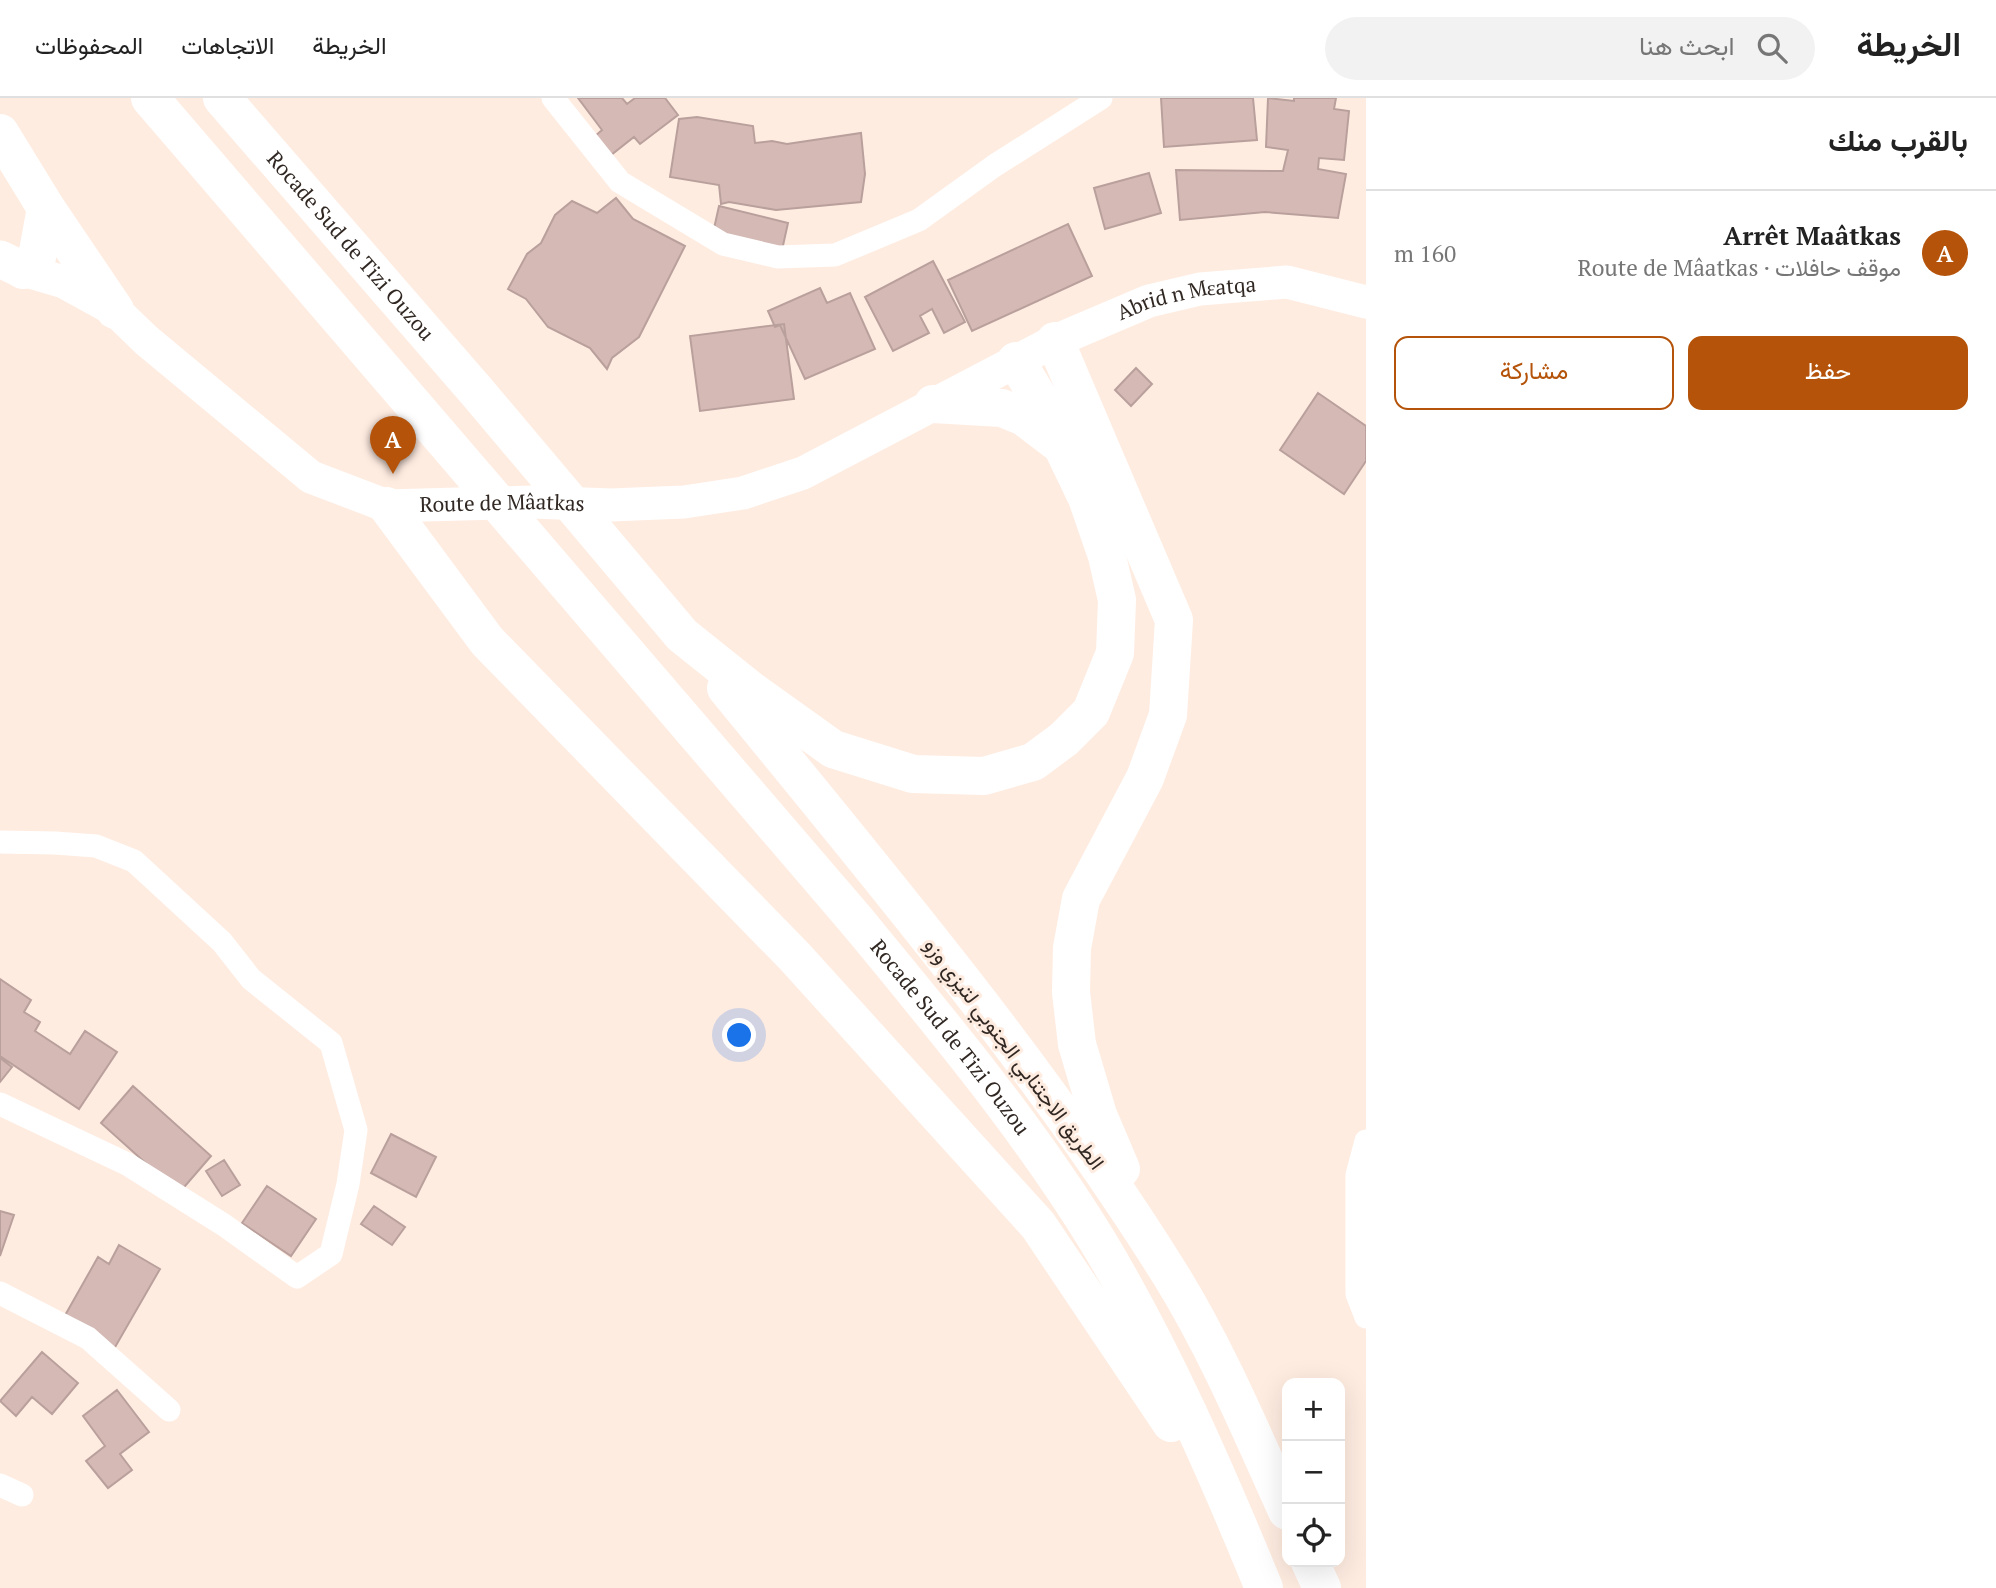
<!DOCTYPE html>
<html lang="ar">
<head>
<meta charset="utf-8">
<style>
	body { margin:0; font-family:"PT Serif",Vazirmatn,serif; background:#f2f2f2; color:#222; direction:rtl }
	.controls { position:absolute; right:21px; bottom:21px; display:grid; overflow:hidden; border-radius:14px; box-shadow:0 7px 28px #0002 }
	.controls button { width:63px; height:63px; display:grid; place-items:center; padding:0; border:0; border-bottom:2px solid #e0e0e0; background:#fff; color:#222; font:35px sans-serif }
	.you { position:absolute; left:740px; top:938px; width:24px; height:24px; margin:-18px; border:5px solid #fff; border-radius:50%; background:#1a73e8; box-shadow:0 0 0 10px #1a73e833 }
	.badge { display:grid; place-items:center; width:46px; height:46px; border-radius:50%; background:#b45309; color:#fff; font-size:23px; font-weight:700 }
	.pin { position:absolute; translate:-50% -58px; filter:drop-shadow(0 2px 4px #0008) }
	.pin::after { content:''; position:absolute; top:37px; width:24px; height:21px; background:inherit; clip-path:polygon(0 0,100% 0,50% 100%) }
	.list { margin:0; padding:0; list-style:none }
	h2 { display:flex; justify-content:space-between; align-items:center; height:91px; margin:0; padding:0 28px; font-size:30px }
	h2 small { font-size:23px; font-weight:400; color:#767676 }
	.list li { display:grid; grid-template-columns:46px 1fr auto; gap:21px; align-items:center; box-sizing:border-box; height:126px; padding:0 28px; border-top:2px solid #e0e0e0 }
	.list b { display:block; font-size:26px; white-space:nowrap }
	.list p { margin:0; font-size:23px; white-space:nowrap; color:#767676 }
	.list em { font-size:23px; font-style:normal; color:#767676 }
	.actions { display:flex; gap:14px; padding:21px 28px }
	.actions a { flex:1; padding:16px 0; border:2px solid #b45309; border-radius:14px; text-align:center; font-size:24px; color:#b45309 }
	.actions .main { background:#b45309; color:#fff }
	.icon { flex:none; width:38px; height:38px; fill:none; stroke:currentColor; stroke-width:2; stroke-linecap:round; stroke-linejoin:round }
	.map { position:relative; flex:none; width:1366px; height:1490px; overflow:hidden; direction:ltr }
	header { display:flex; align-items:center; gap:42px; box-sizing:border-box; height:98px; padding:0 35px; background:#fff; border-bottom:2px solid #e0e0e0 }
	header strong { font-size:33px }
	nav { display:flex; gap:38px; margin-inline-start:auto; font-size:24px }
	.search { width:490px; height:63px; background:#f2f2f2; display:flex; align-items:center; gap:18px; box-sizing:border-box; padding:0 24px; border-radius:38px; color:#767676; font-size:26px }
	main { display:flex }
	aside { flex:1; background:#fff }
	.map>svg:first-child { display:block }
	.building { fill:#d4b9b4; stroke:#baa09c; stroke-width:2 }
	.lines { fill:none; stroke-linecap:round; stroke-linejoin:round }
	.street { stroke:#fff; stroke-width:23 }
	.secondary { stroke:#fff; stroke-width:33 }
	.primary { stroke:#fff; stroke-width:37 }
	.highway { stroke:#fff; stroke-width:38 }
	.labels { text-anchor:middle; stroke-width:6; stroke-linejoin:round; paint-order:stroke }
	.street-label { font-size:21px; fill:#312823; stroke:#ffece1 }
</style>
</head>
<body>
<header>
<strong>الخريطة</strong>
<div class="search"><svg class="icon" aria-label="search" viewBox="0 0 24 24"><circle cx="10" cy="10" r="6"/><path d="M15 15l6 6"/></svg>ابحث هنا</div>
<nav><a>الخريطة</a><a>الاتجاهات</a><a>المحفوظات</a></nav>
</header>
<main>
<aside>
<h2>بالقرب منك<small></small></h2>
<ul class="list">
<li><span class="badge">A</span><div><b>Arrêt Maâtkas</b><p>موقف حافلات · Route de Mâatkas</p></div><em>160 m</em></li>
</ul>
<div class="actions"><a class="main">حفظ</a><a>مشاركة</a></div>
</aside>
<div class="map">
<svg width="1366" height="1490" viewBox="0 0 1366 1490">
	<rect width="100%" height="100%" fill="#ffece1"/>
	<path class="building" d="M578,0H622L627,6L635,0H665L678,17L640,46L634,39L611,57L595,38L602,32Z
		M1161,0H1253L1257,42L1164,49Z
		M1268,0L1294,3V0H1336L1334,11L1349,13L1344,62L1319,60L1318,71L1346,76L1338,120L1265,114L1180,122L1176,72L1283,73L1288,52L1266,49Z
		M697,19L753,28L755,45L772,43L787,46L861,35L865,76L861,104L776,112L729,104L721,106L719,87L670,79L679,21Z
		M1149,75L1161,115L1105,131L1094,90Z
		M616,100L633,121L685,148L639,239L612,260L607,271L590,250L548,229L526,201L508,191L527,156L541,145L555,117L572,103L597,115Z
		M719,108L788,125L782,152L713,135Z
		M1068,126L1092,178L972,233L948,182Z
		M933,163L965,224L944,235L932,211L920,218L929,235L893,253L865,199Z
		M820,190L827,205L850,195L875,251L805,281L780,227L775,229L768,213Z
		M784,226L794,301L700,313L690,238Z
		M1136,270L1152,286L1131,308L1115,292Z
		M1318,295L1366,328V363L1344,396L1280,352Z
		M0,881L31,902L24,914L40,924L35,933L70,956L85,933L117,954L79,1011L0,958Z
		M0,960L12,969L0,984Z
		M133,988L211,1058L179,1095L101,1025Z
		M391,1036L436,1059L416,1099L371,1075Z
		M224,1062L240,1087L222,1098L206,1073Z
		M267,1088L316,1121L291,1158L242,1125Z
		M374,1108L405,1129L392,1147L361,1126Z
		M0,1113L14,1117L0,1158Z
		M119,1147L160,1171L114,1251L63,1221L98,1159L109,1166Z
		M42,1254L78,1285L52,1316L32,1299L16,1318L0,1303Z
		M117,1292L149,1334L120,1356L132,1372L108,1390L86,1363L105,1348L83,1318Z"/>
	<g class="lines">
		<path class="street" d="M553,0L620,84L723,146L778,159L835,157L919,122L994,68L1101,0
			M0,744L55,745L96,748L134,763L222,844L251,881L331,945L356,1032L348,1086L331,1156L297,1179L224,1127L127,1066L0,1006
			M1366,1043L1357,1077V1196L1366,1219
			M0,1195L88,1240L169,1312
			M0,1387L22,1397"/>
		<path class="secondary" id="s1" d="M23,172L64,184L115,212L146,242L311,379L387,408L533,404L611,407L684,404L743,395L803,375L1055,243L1149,203L1200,191L1287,184L1366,204"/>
		<path class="primary" d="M0,161L23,172"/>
		<g class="highway">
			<path id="s2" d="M150,0L855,821C940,924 1027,1028 1097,1142C1163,1251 1216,1373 1264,1490"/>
			<path id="s3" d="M222,0L478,295L682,537L752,593L833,651L913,676L984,678L1033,664L1064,641L1091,614L1115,555L1117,502L1107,458L1087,400L1062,348L1024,319L1002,310L933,306"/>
			<path d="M0,35L46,110L115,212"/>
			<path d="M23,172L37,159L46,110"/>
			<path d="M1055,243L1174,522L1168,617L1145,680L1081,801L1072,850L1071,894L1077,946L1098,1017L1121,1071"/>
			<path d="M1016,263L1041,304L1057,338"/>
			<path d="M387,408L487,543L795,859L1038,1127L1171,1325"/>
			<path d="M726,590C881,780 1040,968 1170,1176C1216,1250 1251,1333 1287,1413"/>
			<path d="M1310,1464L1322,1490"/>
		</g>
	</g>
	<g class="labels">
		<g class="street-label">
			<text dy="7" stroke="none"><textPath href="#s3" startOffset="196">Rocade Sud de Tizi Ouzou</textPath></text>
			<text dy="7" stroke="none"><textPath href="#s1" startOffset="1284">Abrid n Mɛatqa</textPath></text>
			<text dy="7" stroke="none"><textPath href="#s1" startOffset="555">Route de Mâatkas</textPath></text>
			<text dy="7" stroke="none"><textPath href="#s2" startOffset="1234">Rocade Sud de Tizi Ouzou</textPath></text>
			<text transform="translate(1014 956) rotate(53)" y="7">الطريق الاجتنابي الجنوبي لتيزي وزو</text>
		</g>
	</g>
</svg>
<div class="controls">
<button>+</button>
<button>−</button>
<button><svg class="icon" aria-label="locate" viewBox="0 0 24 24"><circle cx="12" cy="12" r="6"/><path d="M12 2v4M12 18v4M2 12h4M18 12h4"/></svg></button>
</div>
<div class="you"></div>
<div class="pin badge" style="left:393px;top:376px">A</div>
</div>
</main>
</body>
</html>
